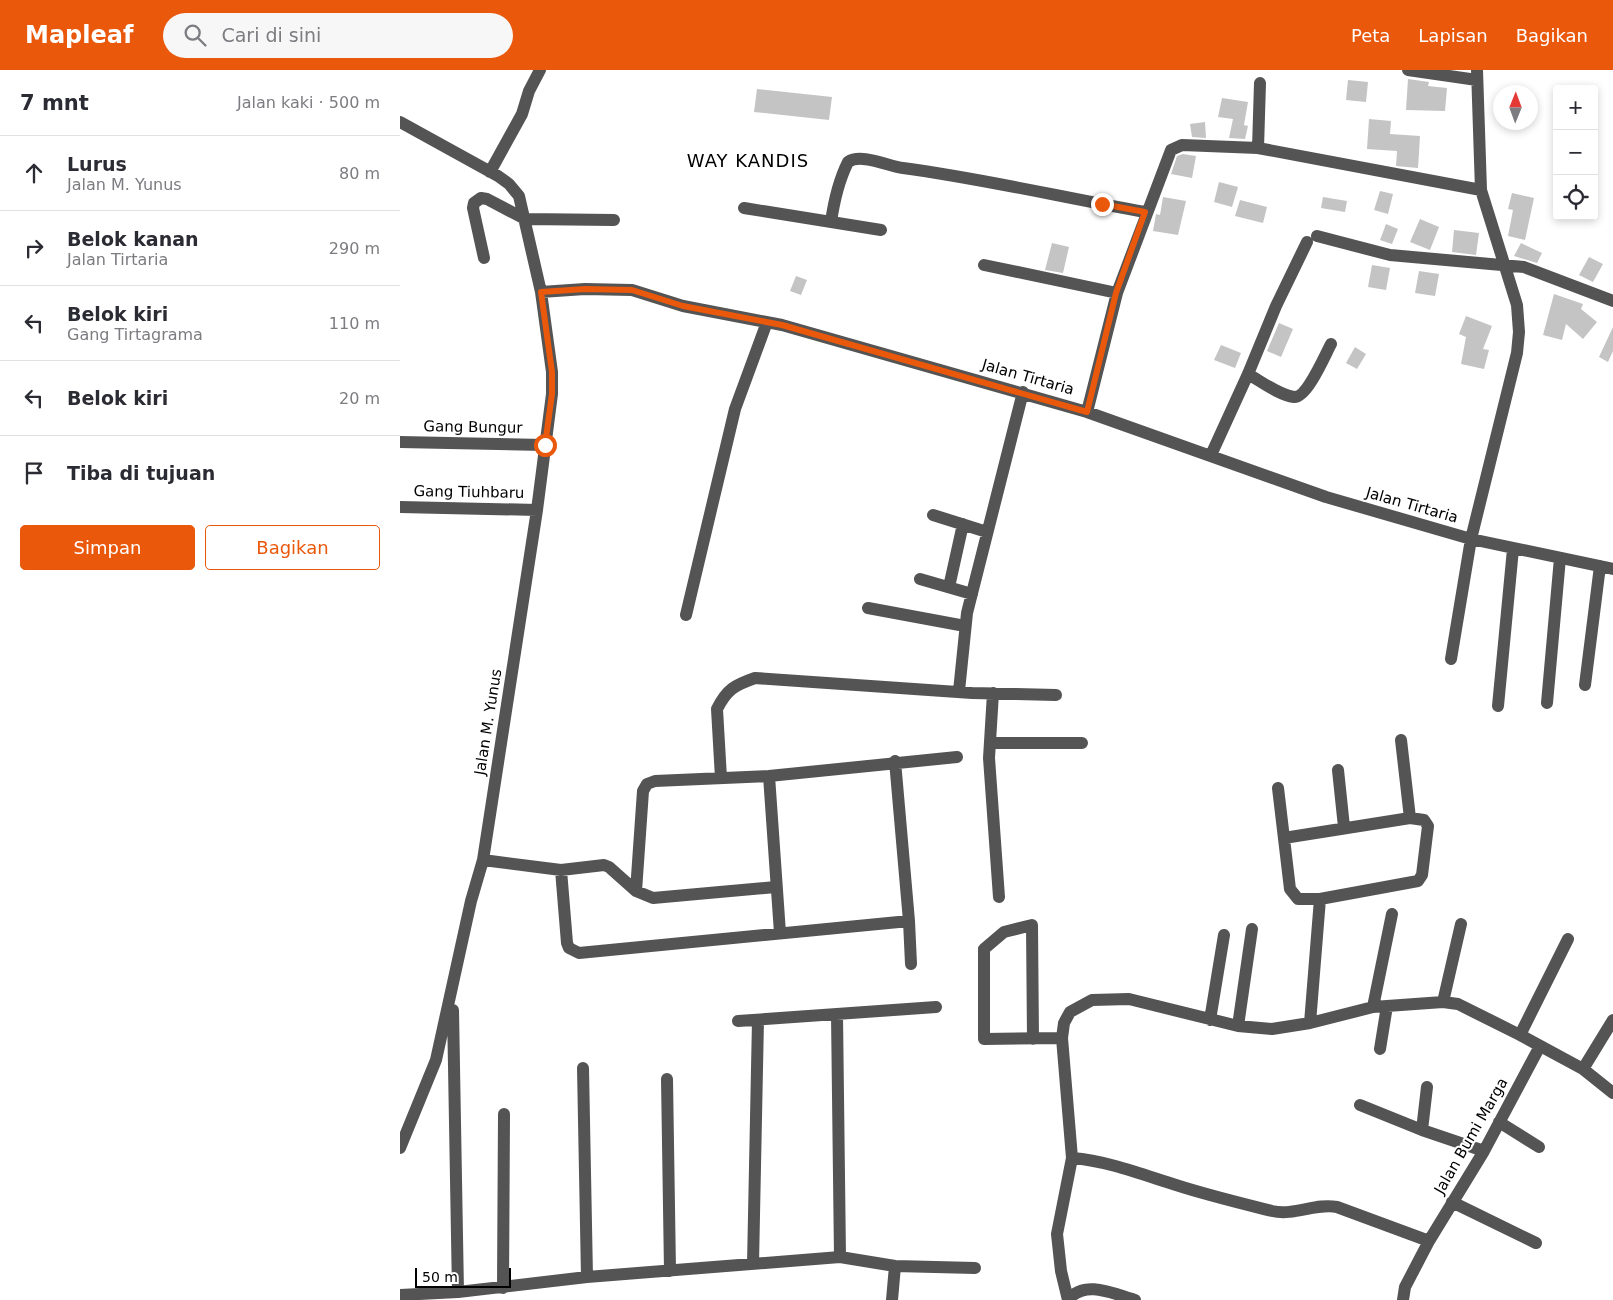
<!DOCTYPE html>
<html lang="id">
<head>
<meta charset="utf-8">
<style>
	body { margin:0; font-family:"DejaVu Sans",sans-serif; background:#f7f7f7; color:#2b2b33 }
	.controls { position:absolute; right:15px; top:15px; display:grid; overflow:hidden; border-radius:5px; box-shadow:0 2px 8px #0003 }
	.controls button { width:45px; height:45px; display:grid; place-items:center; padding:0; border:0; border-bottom:1px solid #e1e1e2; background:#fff; color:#2b2b33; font:25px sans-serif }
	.compass { position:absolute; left:1093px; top:15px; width:45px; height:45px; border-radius:50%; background:#fff; box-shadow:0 2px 8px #0003; rotate:1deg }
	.scale { position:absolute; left:15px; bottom:12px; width:96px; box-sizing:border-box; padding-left:5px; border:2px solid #000; border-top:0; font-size:14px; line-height:18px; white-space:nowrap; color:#000; -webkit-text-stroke:4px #fff; paint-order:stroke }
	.stop { position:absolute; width:15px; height:15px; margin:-11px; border:4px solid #ea580c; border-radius:50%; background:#fff }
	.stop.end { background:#ea580c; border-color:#fff; box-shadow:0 1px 5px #0008 }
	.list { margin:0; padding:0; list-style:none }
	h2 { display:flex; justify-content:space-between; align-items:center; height:65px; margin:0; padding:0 20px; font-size:21px }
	h2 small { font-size:16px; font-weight:400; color:#7c7c81 }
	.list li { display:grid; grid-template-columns:32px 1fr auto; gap:15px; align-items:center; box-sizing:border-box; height:75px; padding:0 20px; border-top:1px solid #e1e1e2 }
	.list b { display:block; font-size:19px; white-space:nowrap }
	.list p { margin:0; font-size:16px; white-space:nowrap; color:#7c7c81 }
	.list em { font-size:16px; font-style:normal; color:#7c7c81 }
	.actions { display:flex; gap:10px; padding:15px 20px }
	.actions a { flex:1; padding:11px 0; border:1px solid #ea580c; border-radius:5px; text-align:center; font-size:18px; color:#ea580c }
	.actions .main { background:#ea580c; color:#fff }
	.icon { flex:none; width:28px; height:28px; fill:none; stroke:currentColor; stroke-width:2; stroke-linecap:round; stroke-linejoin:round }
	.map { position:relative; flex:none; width:1213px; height:1230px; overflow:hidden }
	header { display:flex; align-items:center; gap:30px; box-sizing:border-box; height:70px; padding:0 25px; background:#ea580c; color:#fff }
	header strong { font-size:24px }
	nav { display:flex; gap:28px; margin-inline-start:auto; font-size:18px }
	.search { width:350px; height:45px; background:#f7f7f7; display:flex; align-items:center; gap:12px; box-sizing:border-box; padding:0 18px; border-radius:28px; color:#7c7c81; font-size:19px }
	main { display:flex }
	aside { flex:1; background:#fff }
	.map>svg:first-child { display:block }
	.building { fill:#c4c4c4 }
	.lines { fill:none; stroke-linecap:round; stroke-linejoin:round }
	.minor { stroke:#545454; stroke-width:12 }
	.route { stroke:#ea580c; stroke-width:6 }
	.labels { text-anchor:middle; stroke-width:4; stroke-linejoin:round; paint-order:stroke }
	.street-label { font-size:15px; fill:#000; stroke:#fff }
	.quarter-label { font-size:18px; letter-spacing:1px; fill:#000; stroke:#fff }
</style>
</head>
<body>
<header>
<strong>Mapleaf</strong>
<div class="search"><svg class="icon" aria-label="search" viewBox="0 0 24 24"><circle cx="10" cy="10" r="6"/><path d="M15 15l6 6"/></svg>Cari di sini</div>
<nav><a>Peta</a><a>Lapisan</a><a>Bagikan</a></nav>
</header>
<main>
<aside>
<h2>7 mnt<small>Jalan kaki · 500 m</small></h2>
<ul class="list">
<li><svg class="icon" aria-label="ahead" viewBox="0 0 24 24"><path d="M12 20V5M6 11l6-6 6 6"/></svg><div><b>Lurus</b><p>Jalan M. Yunus</p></div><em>80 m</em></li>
<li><svg class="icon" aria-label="right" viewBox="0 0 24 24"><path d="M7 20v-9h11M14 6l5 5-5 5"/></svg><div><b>Belok kanan</b><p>Jalan Tirtaria</p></div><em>290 m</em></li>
<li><svg class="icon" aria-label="left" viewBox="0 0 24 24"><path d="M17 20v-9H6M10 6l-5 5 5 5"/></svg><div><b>Belok kiri</b><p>Gang Tirtagrama</p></div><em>110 m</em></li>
<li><svg class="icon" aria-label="left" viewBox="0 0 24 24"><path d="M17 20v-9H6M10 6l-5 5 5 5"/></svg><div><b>Belok kiri</b></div><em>20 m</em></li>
<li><svg class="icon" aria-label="arrive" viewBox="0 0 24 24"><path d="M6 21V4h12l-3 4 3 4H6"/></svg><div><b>Tiba di tujuan</b></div></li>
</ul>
<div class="actions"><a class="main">Simpan</a><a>Bagikan</a></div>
</aside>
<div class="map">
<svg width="1213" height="1230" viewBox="0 0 1213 1230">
	<rect width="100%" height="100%" fill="#fff"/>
	<path class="building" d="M1008,9L1029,12L1028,16L1047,18L1045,41L1006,40Z
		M948,10L968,12L966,32L946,30Z
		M357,19L432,27L429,50L354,42Z
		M822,28L848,32L844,55L848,56L845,69L829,68L833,49L818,47Z
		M969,49L991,51L990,64L1020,66L1018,98L996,96L997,81L967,79Z
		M805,52L806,68L792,67L790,54Z
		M783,84L796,86L792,108L771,104L777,86Z
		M819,112L838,117L832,137L814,132Z
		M980,121L993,124L988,144L974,140Z
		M1112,123L1134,128L1125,170L1108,166L1113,140L1108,139Z
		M763,127L786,131L778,165L753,161L756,144L760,145Z
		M923,127L947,131L945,142L921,138Z
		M840,130L867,137L863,153L835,146Z
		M1020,149L1039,157L1030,180L1010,172Z
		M986,154L998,159L992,174L980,170Z
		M1054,160L1079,163L1076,185L1052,182Z
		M652,173L669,177L663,203L645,200Z
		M1121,173L1142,183L1137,193L1114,186Z
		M1189,187L1203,194L1193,212L1179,205Z
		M972,195L990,198L986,220L968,217Z
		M1019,201L1039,204L1035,226L1015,223Z
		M396,206L407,210L401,225L390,221Z
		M1154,224L1183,234L1181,239L1197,252L1183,269L1166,254L1162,270L1143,265Z
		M1066,246L1092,256L1083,279L1089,280L1084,299L1061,294L1066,267L1059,264Z
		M879,253L893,259L881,287L867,281Z
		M1213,257V281L1208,292L1199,287Z
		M821,275L841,283L835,298L814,290Z
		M955,277L966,284L957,299L946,293Z"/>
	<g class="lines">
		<path class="minor" d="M1008,0L1077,10
			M0,52L98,106L109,114L119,126L141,222L152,302V324L137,440L83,790L71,831L36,990L0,1078
			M858,78L860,13
			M90,102L122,44L129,21L140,0
			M344,138L481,160
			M431,152C434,131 438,112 448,92C461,83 488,96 503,98C585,109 665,128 745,142
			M917,166L990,185L1124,197L1213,231
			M84,188L73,138L74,133L81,128L87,129L125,149L214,150
			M584,195L717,223
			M141,222L185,219L232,220L283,236L382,255L687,342L926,427L1071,469L1213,499
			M848,304C862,312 879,325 894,327C907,328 925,285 931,274
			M687,342L717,223L771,80L782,75L858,78L1081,120
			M0,372L145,375
			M811,385L848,304L876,236L907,172
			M0,437L137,440
			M533,445L587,462
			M520,509L572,524
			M549,517L563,454
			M468,538L565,556
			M286,545L335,339L367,252
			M1051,589L1071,469L1117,283L1119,262L1117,235L1081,120L1077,0
			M1185,615L1200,496
			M559,621L567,543L623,322
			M593,623L589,688L599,827
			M1147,633L1160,488
			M1098,636L1113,479
			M1001,670L1010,748
			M590,673H682
			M938,700L944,757
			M321,708L317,639C327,619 335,615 355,608L572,623L656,625
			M878,718L890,819L898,829H920L1018,811L1022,805L1028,756L1024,750L1010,748L884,768
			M83,790L161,800L204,795L209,797L236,821L253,828L376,817
			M161,800L167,873L169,878L179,883L509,851L495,691
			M236,821L243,721L247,714L255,711L369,706
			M509,851L511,894
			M380,863L369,706L557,687
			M1043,932L1061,854
			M973,937L992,844
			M53,940L58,1222
			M437,945L440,1187
			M810,950L824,865
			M338,951L536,937
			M910,953L920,829
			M838,956L852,859
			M1120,965L1168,869
			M633,969L632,855L604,862L584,879V969L662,968
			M980,979L987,936
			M183,998L187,1207
			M1183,999L1213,950
			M267,1009L270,1201
			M1027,1017L1022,1060L1084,1081
			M960,1035L1022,1060
			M1099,1052L1139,1077
			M672,1088C708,1091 741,1104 776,1115C807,1125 840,1133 872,1141C895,1146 915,1133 937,1137L1029,1171
			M1052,1132L1136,1173
			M353,1194L358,950
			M103,1218L104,1044
			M0,1225L58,1222L187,1207L440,1187L495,1196L575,1198
			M492,1230L495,1196
			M668,1230L661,1201L657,1164L672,1088L662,968L664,953L670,942L692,930L729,929L838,956L872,959L910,953L973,937L1043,932L1058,934L1120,965L1183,999L1213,1023
			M668,1230C685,1209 714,1224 735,1230
			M1003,1230L1005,1217L1029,1171L1084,1081L1140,976"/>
	</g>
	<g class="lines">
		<path class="route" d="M145,375L152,324V302L141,222L185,219L232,220L283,236L382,255L687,342L716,223L745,142L702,134"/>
	</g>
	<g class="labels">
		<g class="street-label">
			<text transform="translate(628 307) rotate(16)" y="5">Jalan Tirtaria</text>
			<text transform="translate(73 357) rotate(1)" y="5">Gang Bungur</text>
			<text transform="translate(69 422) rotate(1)" y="5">Gang Tiuhbaru</text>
			<text transform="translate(1012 435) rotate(16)" y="5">Jalan Tirtaria</text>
			<text transform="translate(88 652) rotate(-81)" y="5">Jalan M. Yunus</text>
			<text transform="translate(1071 1066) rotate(-60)" y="5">Jalan Bumi Marga</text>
		</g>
		<g class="quarter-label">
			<text x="348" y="97">WAY KANDIS</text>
		</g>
	</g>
</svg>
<div class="controls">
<button>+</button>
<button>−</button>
<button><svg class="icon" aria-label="locate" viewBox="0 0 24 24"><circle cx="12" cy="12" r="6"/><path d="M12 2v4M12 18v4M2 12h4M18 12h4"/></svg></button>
</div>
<svg class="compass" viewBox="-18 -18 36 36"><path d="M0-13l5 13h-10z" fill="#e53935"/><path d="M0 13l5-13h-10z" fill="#7c7c81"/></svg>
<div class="scale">50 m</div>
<div class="stop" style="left:145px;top:375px"></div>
<div class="stop end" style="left:702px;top:134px"></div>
</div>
</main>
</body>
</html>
